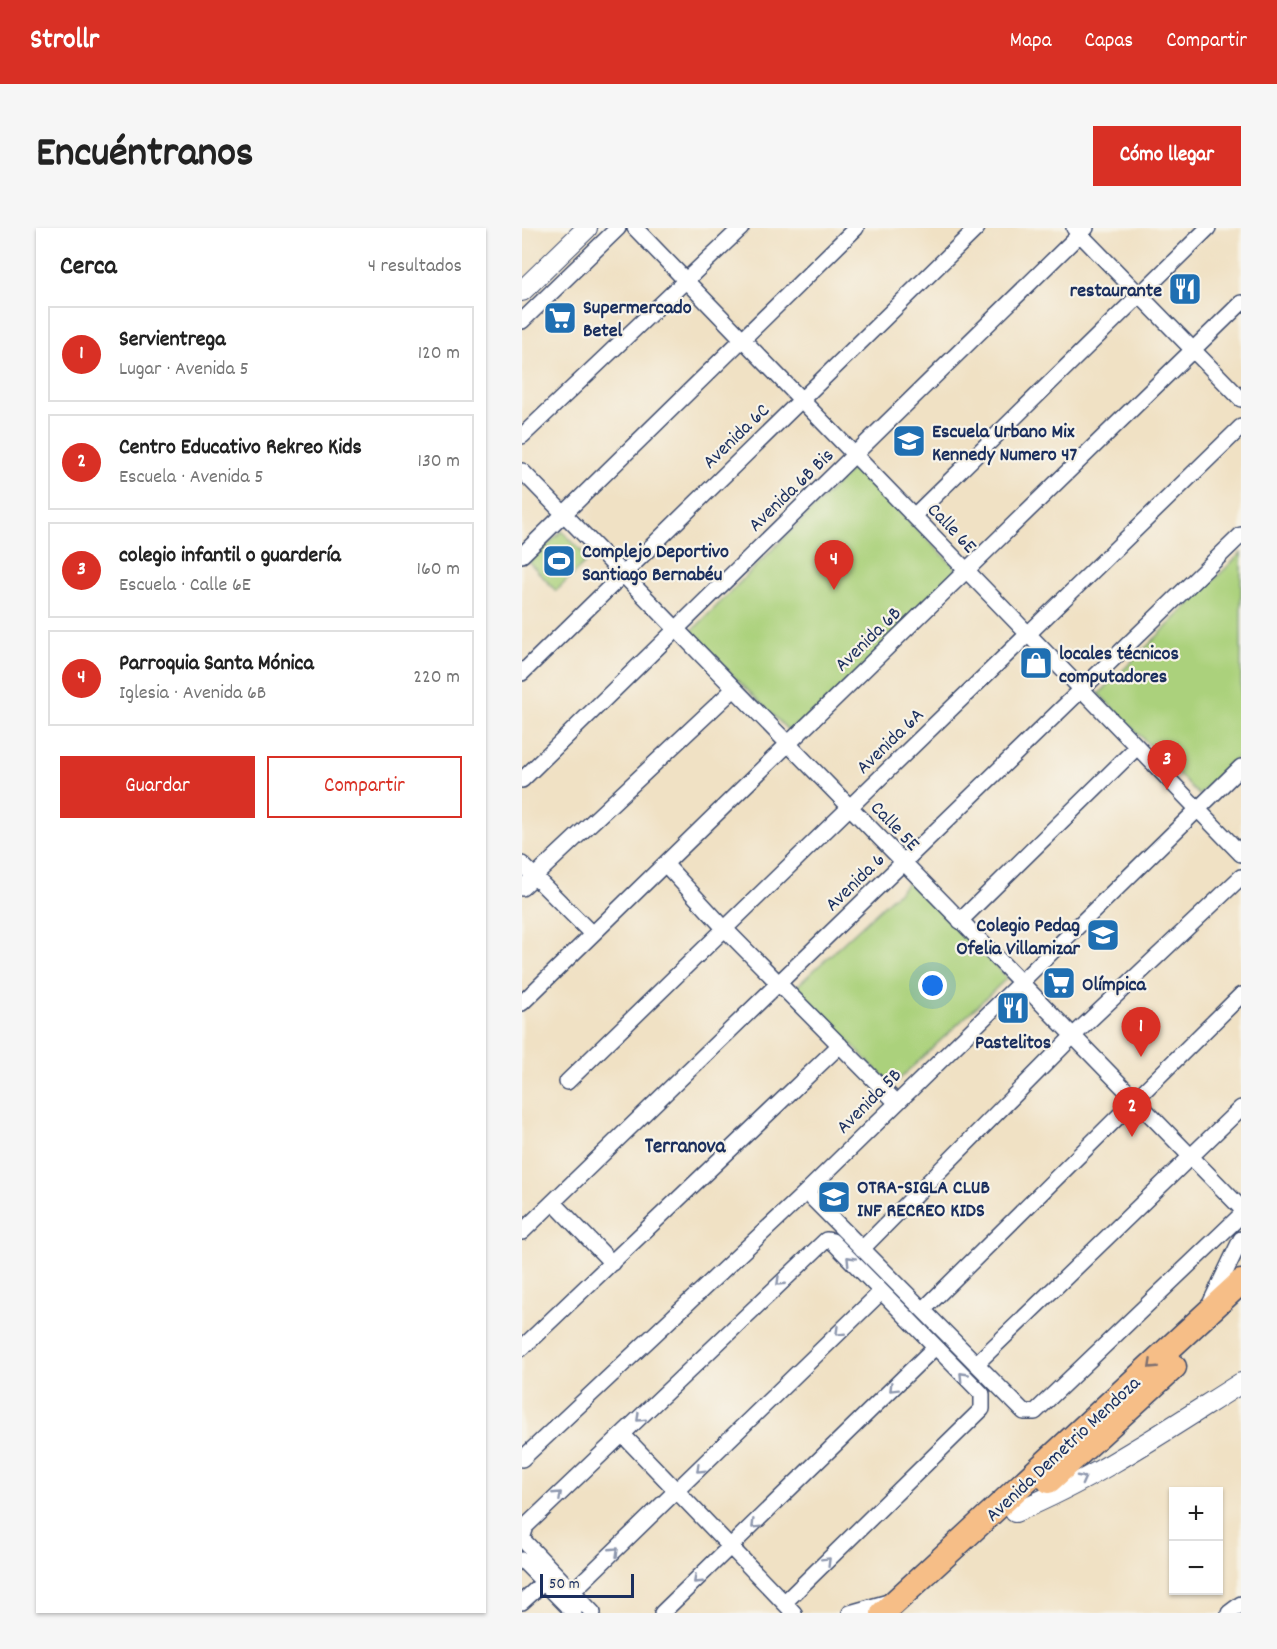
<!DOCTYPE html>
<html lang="es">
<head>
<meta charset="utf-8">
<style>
	body { margin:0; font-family:Dekko,sans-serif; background:#f6f6f6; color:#222 }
	.controls { position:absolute; right:18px; bottom:18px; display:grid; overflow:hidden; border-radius:0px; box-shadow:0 2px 4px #0004 }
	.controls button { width:54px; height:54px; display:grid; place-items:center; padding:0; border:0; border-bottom:2px solid #e0e0e0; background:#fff; color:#222; font:30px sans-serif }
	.scale { position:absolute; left:18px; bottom:15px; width:94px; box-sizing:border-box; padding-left:6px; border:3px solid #1b2f5e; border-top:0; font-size:16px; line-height:21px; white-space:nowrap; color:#1b2f5e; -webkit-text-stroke:4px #f7f3e8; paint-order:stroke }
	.you { position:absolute; left:411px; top:758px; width:21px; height:21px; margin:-15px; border:4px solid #fff; border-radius:50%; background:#1a73e8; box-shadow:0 0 0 9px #1a73e833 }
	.badge { display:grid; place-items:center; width:39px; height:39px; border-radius:50%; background:#d93025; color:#fff; font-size:20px; font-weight:700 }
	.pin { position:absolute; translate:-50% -50px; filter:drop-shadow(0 2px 3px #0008) }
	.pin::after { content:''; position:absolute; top:32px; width:21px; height:18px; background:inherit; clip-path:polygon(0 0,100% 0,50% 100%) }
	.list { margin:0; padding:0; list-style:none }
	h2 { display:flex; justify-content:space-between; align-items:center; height:78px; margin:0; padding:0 24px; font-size:26px }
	h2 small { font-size:20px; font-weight:400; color:#767676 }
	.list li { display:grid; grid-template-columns:39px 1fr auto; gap:18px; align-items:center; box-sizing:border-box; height:96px; margin:0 12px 12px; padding:0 12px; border:2px solid #e0e0e0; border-radius:0px }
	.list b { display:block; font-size:22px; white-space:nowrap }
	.list p { margin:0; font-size:20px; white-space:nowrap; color:#767676 }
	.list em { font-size:20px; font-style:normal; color:#767676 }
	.actions { display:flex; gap:12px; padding:18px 24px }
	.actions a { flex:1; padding:14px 0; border:2px solid #d93025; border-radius:0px; text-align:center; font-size:21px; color:#d93025 }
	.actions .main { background:#d93025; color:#fff }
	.map { position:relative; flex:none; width:719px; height:1385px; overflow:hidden; border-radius:0px }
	header { display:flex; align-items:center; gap:36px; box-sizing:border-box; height:84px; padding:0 30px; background:#d93025; color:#fff }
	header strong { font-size:28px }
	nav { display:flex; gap:33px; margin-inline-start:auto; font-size:21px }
	.intro { display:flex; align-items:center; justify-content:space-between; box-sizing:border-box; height:144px; padding:0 36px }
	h1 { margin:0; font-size:42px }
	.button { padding:15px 27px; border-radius:0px; background:#d93025; color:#fff; font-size:21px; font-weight:700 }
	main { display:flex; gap:36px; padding:0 36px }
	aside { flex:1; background:#fff; border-radius:0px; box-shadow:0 2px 4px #0004 }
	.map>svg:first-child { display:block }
	.green { fill:#abd17b; stroke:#63806c; stroke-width:1.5 }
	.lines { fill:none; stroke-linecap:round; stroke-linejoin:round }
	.minor-casing { stroke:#3b4a6d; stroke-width:18 }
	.tertiary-casing { stroke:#3b4a6d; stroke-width:22 }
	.primary-casing { stroke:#3b4a6d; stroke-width:27 }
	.minor { stroke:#fff; stroke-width:15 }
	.tertiary { stroke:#fff; stroke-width:20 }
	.primary { stroke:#f6be87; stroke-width:24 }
	.oneway { stroke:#8d97ae }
	.oneway2 { stroke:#7e6f70 }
	.labels { text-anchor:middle; stroke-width:4.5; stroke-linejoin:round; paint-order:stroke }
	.poi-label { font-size:20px; font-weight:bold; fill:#1b2f5e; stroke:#f7f3e8; text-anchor:start }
	.street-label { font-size:20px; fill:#1b2f5e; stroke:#f7f3e8 }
	.neighbourhood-label { font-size:21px; font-weight:bold; fill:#1b2f5e; stroke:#f7f3e8 }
</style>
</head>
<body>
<header>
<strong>Strollr</strong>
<nav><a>Mapa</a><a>Capas</a><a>Compartir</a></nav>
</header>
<div class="intro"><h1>Encuéntranos</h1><a class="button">Cómo llegar</a></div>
<main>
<aside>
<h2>Cerca<small>4 resultados</small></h2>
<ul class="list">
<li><span class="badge">1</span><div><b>Servientrega</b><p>Lugar · Avenida 5</p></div><em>120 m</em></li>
<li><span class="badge">2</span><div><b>Centro Educativo Rekreo Kids</b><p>Escuela · Avenida 5</p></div><em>130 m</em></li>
<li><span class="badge">3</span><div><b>colegio infantil o guardería</b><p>Escuela · Calle 6E</p></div><em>160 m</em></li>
<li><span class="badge">4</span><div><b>Parroquia Santa Mónica</b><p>Iglesia · Avenida 6B</p></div><em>220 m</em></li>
</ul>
<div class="actions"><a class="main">Guardar</a><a>Compartir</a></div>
</aside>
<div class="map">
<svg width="719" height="1385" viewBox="0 0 719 1385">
	<rect width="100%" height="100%" fill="#f7f3e8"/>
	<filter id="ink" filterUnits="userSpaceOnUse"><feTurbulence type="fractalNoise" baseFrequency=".0167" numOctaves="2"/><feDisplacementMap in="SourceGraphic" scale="12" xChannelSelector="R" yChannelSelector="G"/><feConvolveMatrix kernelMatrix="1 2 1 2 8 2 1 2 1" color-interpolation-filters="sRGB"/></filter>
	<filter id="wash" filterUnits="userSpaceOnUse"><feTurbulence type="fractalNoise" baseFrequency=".008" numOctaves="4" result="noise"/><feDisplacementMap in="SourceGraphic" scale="24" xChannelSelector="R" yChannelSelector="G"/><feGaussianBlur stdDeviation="1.35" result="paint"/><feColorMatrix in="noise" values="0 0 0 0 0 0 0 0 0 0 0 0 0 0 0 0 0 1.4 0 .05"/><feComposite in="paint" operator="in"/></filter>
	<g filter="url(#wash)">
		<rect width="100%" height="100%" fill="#f0e1c4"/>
		<path class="green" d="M332,239L440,346L270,506L168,405Z
			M40,303L67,331L34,363L7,334Z
			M719,325V526L677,567L577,466Z
			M390,651L485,750L370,858L274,759Z"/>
	</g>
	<g filter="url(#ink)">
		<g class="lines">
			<g class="minor-casing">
				<path id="minor" d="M113,0L719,626
					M552,0L719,171
					M0,93L96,0
					M0,208L219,0
					M0,243L719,980
					M392,288L686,0
					M0,327L334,0
					M0,445L455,0
					M0,552L564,0
					M0,636L70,706
					M143,636L203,701L374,874
					M0,660L212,461
					M438,693L615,519
					M0,775L719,75
					M45,854L719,199
					M284,964L502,1184H513L719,987
					M31,974L90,1035
					M0,1004L719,307
					M340,1021L551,808L719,649
					M688,1076L719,1011
					M401,1082L719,767
					M0,1120L318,817
					M454,1136L719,880
					M101,1207L272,1385
					M0,1231L284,964L719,539
					M0,1332L52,1385
					M51,1363L359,1064
					M0,1374L22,1354
					M71,1385L0,1311L4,1298L304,1012L310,1013L460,1166V1181L263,1374
					M140,1385L413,1119
					M328,1385L370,1373
					M707,1385L719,1376"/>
			</g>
			<g class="tertiary-casing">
				<path id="tertiary" d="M0,63L65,0
					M493,1284C573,1251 646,1201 719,1155"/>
			</g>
			<g class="primary-casing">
				<path id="primary" d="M527,1253L652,1139
					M361,1385L719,1054"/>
			</g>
			<use href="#minor" class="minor"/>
			<use href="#tertiary" class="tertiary"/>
			<use href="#primary" class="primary"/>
		</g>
		<defs><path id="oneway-chevron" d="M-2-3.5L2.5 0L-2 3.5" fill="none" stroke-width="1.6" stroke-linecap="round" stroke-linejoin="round" transform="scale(1.5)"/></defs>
		<g class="oneway">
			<use href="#oneway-chevron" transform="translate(328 1032) rotate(-134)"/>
			<use href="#oneway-chevron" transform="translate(258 1054) rotate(136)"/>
			<use href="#oneway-chevron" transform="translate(317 1104) rotate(136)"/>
			<use href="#oneway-chevron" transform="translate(441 1148) rotate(-134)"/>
			<use href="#oneway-chevron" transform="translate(371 1160) rotate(135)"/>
			<use href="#oneway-chevron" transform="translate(118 1190) rotate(136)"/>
			<use href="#oneway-chevron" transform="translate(178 1241) rotate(136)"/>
			<use href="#oneway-chevron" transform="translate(560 1251) rotate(-28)"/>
			<use href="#oneway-chevron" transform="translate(36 1267) rotate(-43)"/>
			<use href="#oneway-chevron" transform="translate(233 1297) rotate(135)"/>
			<use href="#oneway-chevron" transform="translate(93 1323) rotate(-44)"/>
			<use href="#oneway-chevron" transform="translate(305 1333) rotate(-45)"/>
			<use href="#oneway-chevron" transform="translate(175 1352) rotate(137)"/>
		</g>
		<use class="oneway2" href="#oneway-chevron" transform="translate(630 1137) rotate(137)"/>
	</g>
	<defs>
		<g id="restaurant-square" transform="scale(1.725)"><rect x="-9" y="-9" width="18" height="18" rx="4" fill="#1f6fb2" stroke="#f7f3e8"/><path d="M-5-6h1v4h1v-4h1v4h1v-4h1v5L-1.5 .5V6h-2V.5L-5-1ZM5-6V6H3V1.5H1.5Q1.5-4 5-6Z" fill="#fff"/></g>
		<g id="supermarket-square" transform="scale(1.725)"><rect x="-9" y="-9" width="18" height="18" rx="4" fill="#1f6fb2" stroke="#f7f3e8"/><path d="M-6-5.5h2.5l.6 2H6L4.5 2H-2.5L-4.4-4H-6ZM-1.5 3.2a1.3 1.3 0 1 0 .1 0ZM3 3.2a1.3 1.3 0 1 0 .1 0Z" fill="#fff"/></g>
		<g id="school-square" transform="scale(1.725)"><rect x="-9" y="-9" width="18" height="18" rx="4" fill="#1f6fb2" stroke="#f7f3e8"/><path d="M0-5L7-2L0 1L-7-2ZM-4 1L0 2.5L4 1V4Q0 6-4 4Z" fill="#fff"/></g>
		<g id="stadium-square" transform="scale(1.725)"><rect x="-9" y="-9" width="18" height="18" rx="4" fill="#1f6fb2" stroke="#f7f3e8"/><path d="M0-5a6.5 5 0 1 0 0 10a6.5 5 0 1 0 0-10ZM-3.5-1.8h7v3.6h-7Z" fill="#fff"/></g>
		<g id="shop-square" transform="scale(1.725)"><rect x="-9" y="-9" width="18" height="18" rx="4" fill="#1f6fb2" stroke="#f7f3e8"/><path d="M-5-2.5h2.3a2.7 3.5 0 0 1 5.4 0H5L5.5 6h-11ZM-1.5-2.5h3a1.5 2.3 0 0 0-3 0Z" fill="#fff"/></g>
	</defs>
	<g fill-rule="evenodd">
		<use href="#restaurant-square" x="663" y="61"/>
		<use href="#supermarket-square" x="38" y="90"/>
		<use href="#school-square" x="387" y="213"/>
		<use href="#stadium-square" x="37" y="333"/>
		<use href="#shop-square" x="514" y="435"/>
		<use href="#school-square" x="581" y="707"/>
		<use href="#supermarket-square" x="537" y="755"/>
		<use href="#restaurant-square" x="491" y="780"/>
		<use href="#school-square" x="312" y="969"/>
	</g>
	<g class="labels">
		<g class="poi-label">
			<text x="640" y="68" text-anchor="end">restaurante</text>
			<text x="61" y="85">Supermercado<tspan x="61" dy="23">Betel</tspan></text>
			<text x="410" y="209">Escuela Urbano Mix<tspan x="410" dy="23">Kennedy Numero 47</tspan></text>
			<text x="60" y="329">Complejo Deportivo<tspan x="60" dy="23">Santiago Bernabéu</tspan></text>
			<text x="537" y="431">locales técnicos<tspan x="537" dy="23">computadores</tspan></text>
			<text x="558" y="703" text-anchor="end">Colegio Pedag<tspan x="558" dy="23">Ofelia Villamizar</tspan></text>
			<text x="560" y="762">Olímpica</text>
			<text x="491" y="820" text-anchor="middle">Pastelitos</text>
			<text x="335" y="965">OTRA-SIGLA CLUB<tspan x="335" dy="23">INF RECREO KIDS</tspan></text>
		</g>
		<g class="street-label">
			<text transform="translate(213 207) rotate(-44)" y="7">Avenida 6C</text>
			<text transform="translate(268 261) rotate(-44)" y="7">Avenida 6B Bis</text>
			<text transform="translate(431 299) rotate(46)" y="7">Calle 6E</text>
			<text transform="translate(345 410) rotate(-44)" y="7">Avenida 6B</text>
			<text transform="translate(367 512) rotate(-44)" y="7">Avenida 6A</text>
			<text transform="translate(374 597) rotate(46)" y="7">Calle 5E</text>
			<text transform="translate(332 653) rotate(-44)" y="7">Avenida 6</text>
			<text transform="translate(346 872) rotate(-45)" y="7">Avenida 5B</text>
			<text transform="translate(540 1220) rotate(-43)" y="7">Avenida Demetrio Mendoza</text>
		</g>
		<g class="neighbourhood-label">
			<text x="163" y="924">Terranova</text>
		</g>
	</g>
</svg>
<div class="controls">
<button>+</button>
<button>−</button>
</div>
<div class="scale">50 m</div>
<div class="you"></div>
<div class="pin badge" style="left:619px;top:829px">1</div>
<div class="pin badge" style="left:610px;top:909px">2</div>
<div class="pin badge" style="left:645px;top:562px">3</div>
<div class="pin badge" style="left:312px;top:362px">4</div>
</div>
</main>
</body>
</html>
